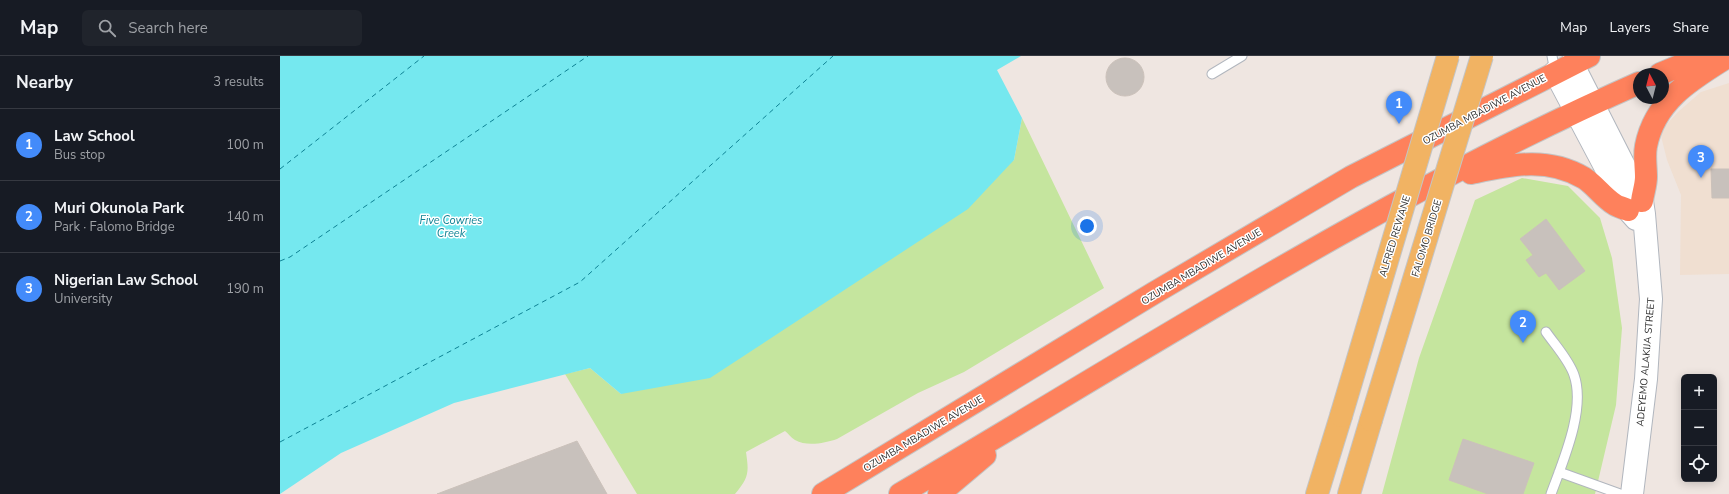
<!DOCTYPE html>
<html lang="en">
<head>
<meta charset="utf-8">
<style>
	body { margin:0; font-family:"Nunito Sans",sans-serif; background:#20242c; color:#f1f3f6 }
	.controls { position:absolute; right:12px; bottom:12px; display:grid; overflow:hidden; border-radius:6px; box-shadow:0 2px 10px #0003 }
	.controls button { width:36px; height:36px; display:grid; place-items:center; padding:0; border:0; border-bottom:1px solid #363941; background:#171b24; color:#f1f3f6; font:20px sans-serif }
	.compass { position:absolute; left:1353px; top:12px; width:36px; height:36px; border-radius:50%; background:#171b24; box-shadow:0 2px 10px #0003; rotate:353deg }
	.you { position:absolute; left:807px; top:170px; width:14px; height:14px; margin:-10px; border:3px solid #fff; border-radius:50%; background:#1a73e8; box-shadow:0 0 0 6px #1a73e833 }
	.badge { display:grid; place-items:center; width:26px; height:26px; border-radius:50%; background:#438bfa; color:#fff; font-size:13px; font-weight:700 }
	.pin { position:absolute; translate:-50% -33px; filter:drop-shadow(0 1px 2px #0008) }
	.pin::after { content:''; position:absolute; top:21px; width:14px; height:12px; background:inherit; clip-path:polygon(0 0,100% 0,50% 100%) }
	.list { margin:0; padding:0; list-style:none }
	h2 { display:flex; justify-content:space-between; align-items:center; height:52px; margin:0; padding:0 16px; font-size:17px }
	h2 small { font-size:13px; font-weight:400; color:#9ea1a6 }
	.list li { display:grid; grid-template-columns:26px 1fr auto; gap:12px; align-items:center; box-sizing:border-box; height:72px; padding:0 16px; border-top:1px solid #363941 }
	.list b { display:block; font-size:15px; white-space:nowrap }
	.list p { margin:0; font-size:13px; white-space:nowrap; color:#9ea1a6 }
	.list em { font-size:13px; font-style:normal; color:#9ea1a6 }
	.icon { flex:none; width:22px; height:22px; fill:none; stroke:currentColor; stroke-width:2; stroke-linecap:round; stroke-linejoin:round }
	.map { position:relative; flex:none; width:1449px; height:438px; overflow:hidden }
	header { display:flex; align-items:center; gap:24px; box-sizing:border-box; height:56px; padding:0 20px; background:#171b24; border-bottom:1px solid #363941 }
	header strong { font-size:19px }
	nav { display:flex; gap:22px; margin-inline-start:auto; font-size:14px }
	.search { width:280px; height:36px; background:#20242c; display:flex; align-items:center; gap:10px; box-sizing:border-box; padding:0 14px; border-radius:6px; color:#9ea1a6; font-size:15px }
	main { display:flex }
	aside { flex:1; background:#171b24 }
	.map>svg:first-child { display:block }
	.education { fill:#f0dfd1 }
	.green { fill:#c5e59e }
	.water { fill:#75e8ef }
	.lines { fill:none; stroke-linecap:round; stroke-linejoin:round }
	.ferry { stroke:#0e8294; stroke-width:1; stroke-dasharray:5 4; stroke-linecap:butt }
	.building { fill:#c8c1bc; stroke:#cbc1ba }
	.lane-casing { stroke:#b1b6be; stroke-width:11 }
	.secondary-casing { stroke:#b1b6be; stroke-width:24 }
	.primary-casing { stroke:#c4c4c4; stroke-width:24 }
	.highway-casing { stroke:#c4c4c4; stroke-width:24 }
	.lane { stroke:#fff; stroke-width:9 }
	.secondary { stroke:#fff; stroke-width:22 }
	.primary { stroke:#f1b363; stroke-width:22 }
	.highway { stroke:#fe815c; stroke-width:22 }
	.primary-bridge-casing { stroke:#c4c4c4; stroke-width:24; stroke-linecap:butt }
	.primary-bridge { stroke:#f1b363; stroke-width:22 }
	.labels { text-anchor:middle; stroke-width:3; stroke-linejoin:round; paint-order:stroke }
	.street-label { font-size:10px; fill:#2e2e2e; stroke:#fff }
	.water-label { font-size:11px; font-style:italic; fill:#0e8294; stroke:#fff }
</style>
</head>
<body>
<header>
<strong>Map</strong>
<div class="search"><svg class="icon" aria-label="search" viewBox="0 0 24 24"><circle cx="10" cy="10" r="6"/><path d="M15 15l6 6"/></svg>Search here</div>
<nav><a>Map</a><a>Layers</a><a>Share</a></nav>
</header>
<main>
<aside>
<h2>Nearby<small>3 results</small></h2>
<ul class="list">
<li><span class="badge">1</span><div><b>Law School</b><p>Bus stop</p></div><em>100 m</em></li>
<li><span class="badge">2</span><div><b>Muri Okunola Park</b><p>Park · Falomo Bridge</p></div><em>140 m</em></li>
<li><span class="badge">3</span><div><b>Nigerian Law School</b><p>University</p></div><em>190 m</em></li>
</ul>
</aside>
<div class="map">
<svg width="1449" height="438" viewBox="0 0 1449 438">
	<rect width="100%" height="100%" fill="#efe6e1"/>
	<path class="education" d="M1449,27V218L1400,219L1401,139L1387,104L1381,80L1386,69L1398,56L1421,36Z"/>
	<path class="green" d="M742,62L824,232L684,316L638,337L557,383C545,387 527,391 515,384C511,382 508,377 505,375L466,396C469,417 469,421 455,438H357L285,318L310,312L341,338L734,104Z
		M1242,122L1288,130L1320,162L1332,202L1342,272L1336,349L1315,438H1102L1139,302L1195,144Z"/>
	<path class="water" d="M0,0H741L717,14L742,62L734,104L688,153L430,322L341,338L310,312L174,347L61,397L0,438Z"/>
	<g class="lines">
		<path class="ferry" d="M0,113L144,0
			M0,205L10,201L308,0
			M0,386L300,226L553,0"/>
	</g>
	<path class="building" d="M826 21a19 19 0 1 1 38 0a19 19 0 1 1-38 0Z
		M1431,113H1449V142H1432Z
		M1266,163L1305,215L1279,234L1266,217L1259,221L1246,204L1253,199L1240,183Z
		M1183,383L1254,407L1243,438H1208L1169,424Z
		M297,385L327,438H157Z"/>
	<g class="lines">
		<g class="lane-casing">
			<path id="lane" d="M1272,0L1275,16
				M932,18L962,0
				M1266,276C1275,289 1289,304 1294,319C1306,353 1283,405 1271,438
				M1279,416L1340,438"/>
		</g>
		<g class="secondary-casing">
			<path id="secondary" d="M1292,7L1362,145L1364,158L1371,243L1366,323L1352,438
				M1275,16L1348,154L1356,163"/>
		</g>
		<g class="primary-casing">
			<path id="primary" d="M1037,438L1061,360
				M1069,438L1091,364"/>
		</g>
		<g class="highway-casing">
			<path id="highway" d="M1380,18L1423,0
				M1191,117C1230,109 1267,100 1304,122C1315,129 1323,141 1334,148C1338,151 1344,152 1348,154
				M1362,145C1363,137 1366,129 1366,121C1366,111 1364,100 1366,90C1375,44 1412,23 1449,0
				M543,438L874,237L1071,121L1309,0
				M620,438C863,295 1101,141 1359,27
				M659,438L705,399"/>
		</g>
		<use href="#lane" class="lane"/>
		<use href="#secondary" class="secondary"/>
		<use href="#primary" class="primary"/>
		<use href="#highway" class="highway"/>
		<g class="primary-bridge-casing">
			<path id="primary-bridge" d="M1061,360L1168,0
				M1091,364L1202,0"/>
		</g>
		<use href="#primary-bridge" class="primary-bridge"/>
	</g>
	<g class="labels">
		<g class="street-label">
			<text transform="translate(1204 53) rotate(-28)" y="4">OZUMBA MBADIWE AVENUE</text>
			<text transform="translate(1114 180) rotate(-73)" y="4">ALFRED REWANE</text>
			<text transform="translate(1146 182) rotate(-73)" y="4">FALOMO BRIDGE</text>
			<text transform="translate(921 210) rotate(-31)" y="4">OZUMBA MBADIWE AVENUE</text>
			<text transform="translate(1365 306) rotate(-85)" y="4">ADEYEMO ALAKIJA STREET</text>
			<text transform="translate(643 377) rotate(-31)" y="4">OZUMBA MBADIWE AVENUE</text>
		</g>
		<g class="water-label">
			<text x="171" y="168">Five Cowries<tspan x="171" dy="13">Creek</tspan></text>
		</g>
	</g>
</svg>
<div class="controls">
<button>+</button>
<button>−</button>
<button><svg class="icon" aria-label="locate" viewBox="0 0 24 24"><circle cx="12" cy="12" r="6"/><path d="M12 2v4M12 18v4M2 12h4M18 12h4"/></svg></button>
</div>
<svg class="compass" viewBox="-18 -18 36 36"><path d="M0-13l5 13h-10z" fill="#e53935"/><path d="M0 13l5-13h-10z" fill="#9ea1a6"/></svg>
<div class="you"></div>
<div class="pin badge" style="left:1119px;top:68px">1</div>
<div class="pin badge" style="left:1243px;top:287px">2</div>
<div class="pin badge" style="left:1421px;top:122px">3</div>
</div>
</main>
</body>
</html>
